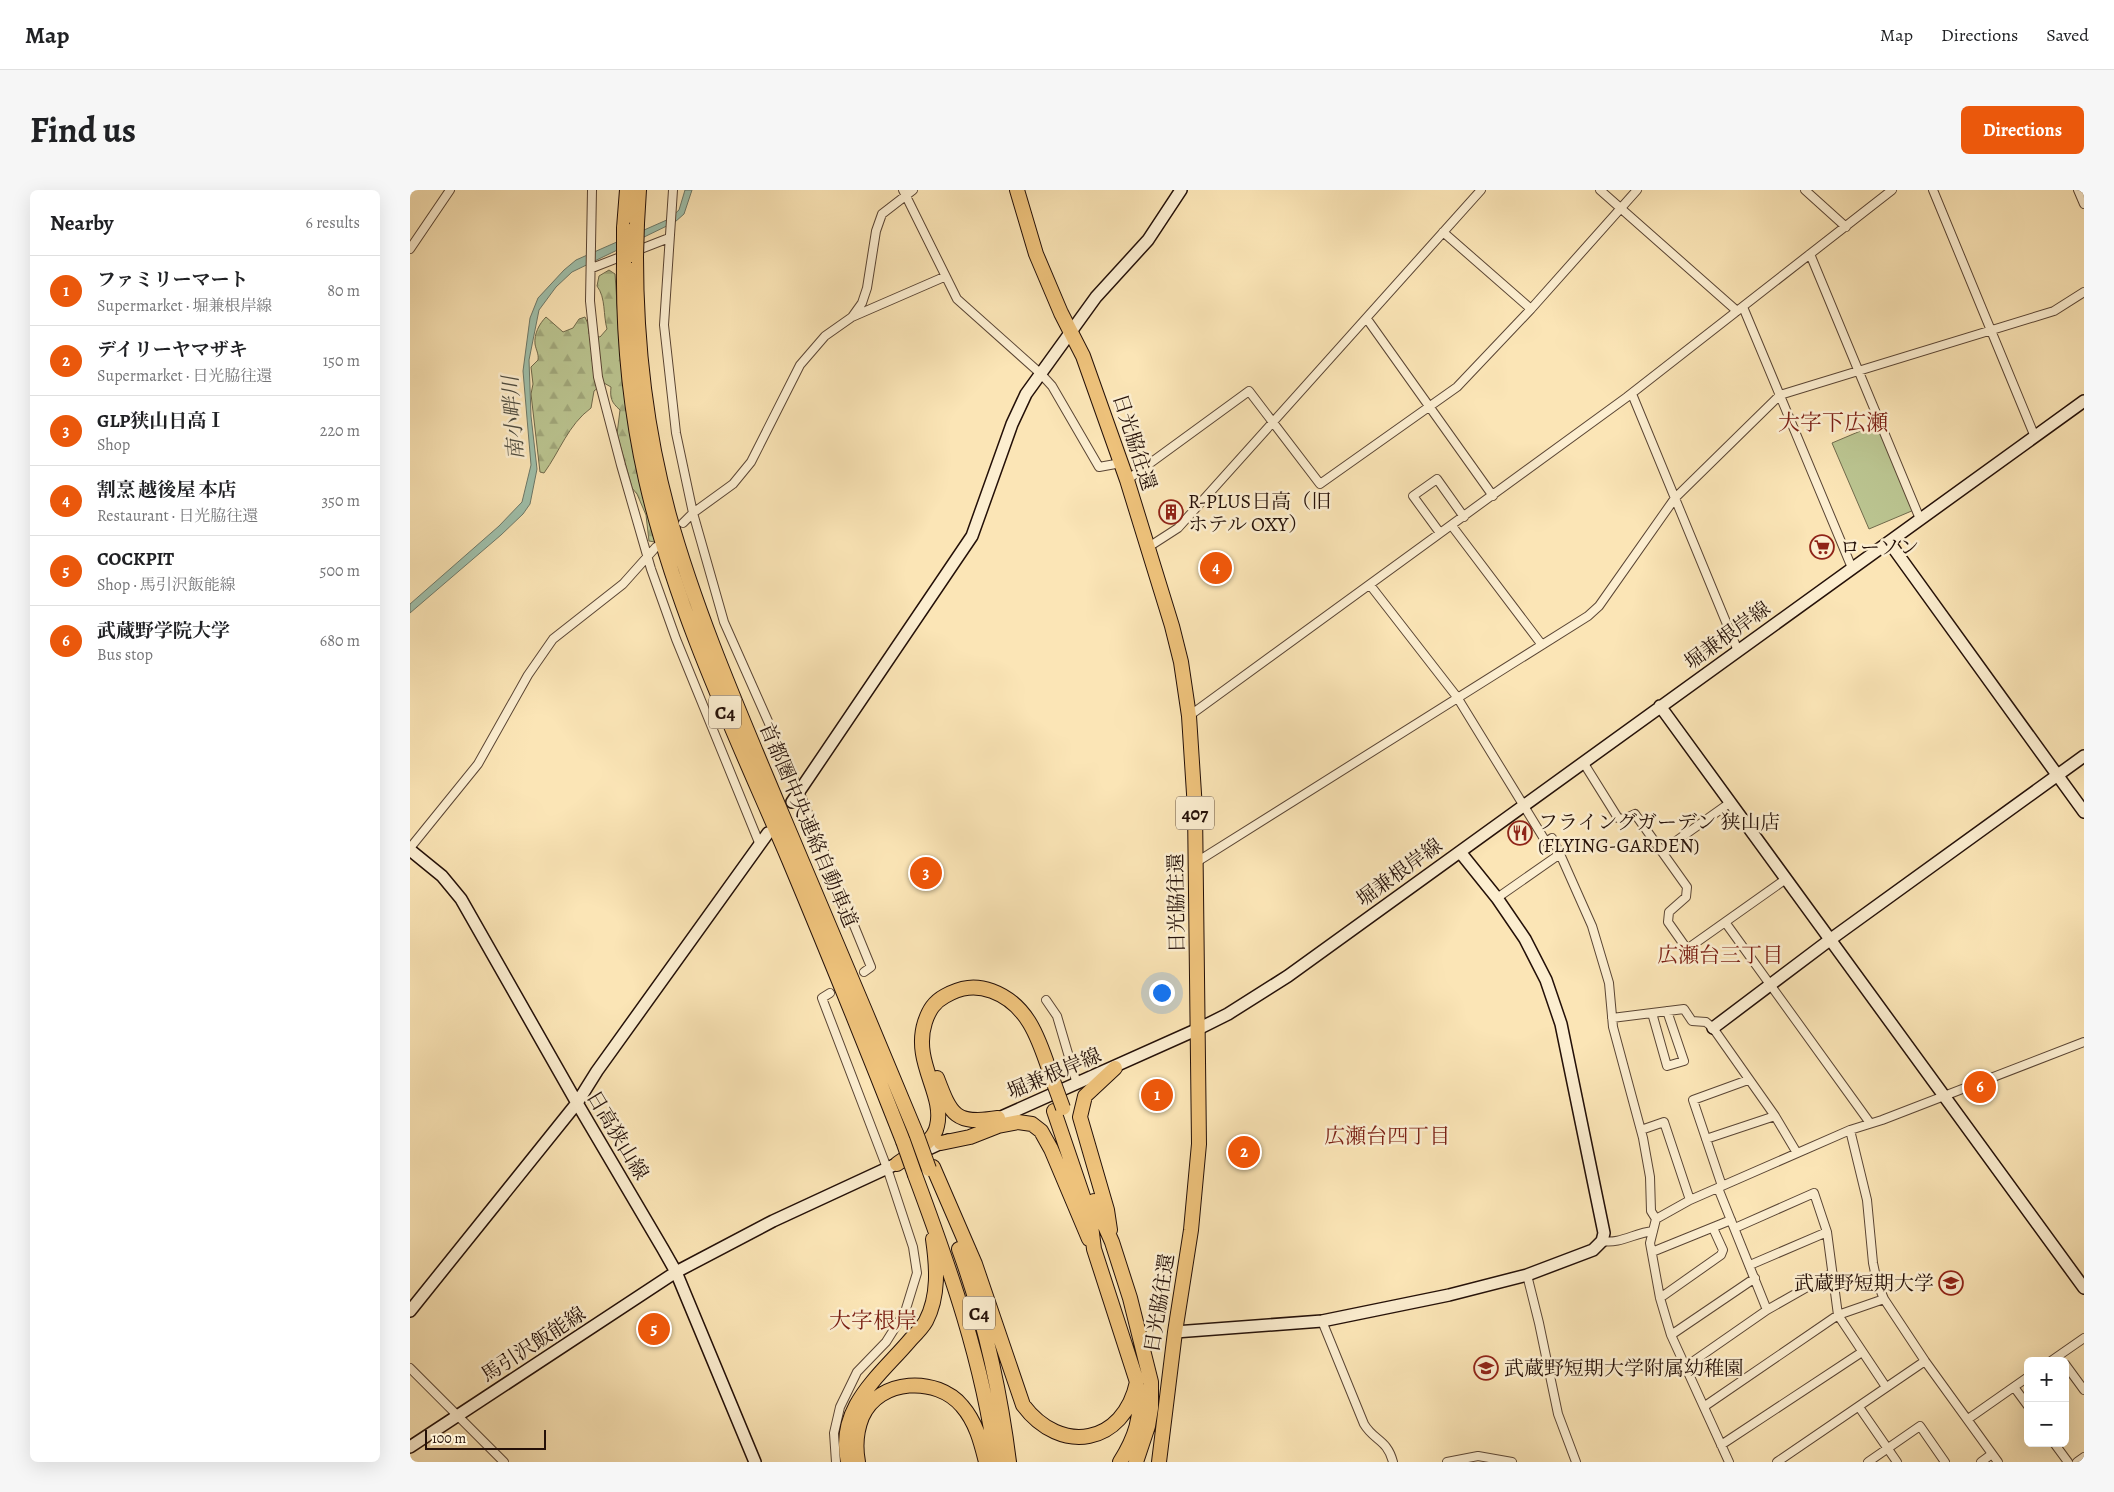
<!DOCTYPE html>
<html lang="en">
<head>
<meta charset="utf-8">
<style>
	body { margin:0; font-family:Alegreya,"Noto Serif JP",serif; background:#f6f6f6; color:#202124 }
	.controls { position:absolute; right:15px; bottom:15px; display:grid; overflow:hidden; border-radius:8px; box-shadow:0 5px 20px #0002 }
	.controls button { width:45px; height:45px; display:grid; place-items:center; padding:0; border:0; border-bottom:1px solid #e0e0e0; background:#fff; color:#202124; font:25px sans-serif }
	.scale { position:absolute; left:15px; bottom:12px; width:121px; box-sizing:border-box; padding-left:5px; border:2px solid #241008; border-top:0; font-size:14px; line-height:18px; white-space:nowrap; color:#241008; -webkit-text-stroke:4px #fceed0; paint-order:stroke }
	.you { position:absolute; left:751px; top:802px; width:18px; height:18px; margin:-12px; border:4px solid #fff; border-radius:50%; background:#1a73e8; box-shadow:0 0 0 8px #1a73e833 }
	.badge { display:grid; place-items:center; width:32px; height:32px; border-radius:50%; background:#ea580c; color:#fff; font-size:16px; font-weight:700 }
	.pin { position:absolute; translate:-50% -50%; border:2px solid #fff; box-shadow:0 1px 5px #0006 }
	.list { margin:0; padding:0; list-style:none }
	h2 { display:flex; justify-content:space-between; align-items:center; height:65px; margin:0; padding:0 20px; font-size:21px }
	h2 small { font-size:16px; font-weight:400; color:#757577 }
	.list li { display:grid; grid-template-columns:32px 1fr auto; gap:15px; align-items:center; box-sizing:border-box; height:70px; padding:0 20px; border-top:1px solid #e0e0e0 }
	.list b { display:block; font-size:19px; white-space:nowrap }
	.list p { margin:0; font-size:16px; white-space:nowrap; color:#757577 }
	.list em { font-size:16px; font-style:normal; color:#757577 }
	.map { position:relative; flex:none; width:1674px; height:1272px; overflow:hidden; border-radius:8px }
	header { display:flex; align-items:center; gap:30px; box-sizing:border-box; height:70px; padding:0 25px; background:#fff; border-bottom:1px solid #e0e0e0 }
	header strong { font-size:24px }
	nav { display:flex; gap:28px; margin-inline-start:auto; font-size:18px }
	.intro { display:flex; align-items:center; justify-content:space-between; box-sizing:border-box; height:120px; padding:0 30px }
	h1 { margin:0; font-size:35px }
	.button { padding:12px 22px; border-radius:8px; background:#ea580c; color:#fff; font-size:18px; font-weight:700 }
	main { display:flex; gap:30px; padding:0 30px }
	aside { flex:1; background:#fff; border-radius:8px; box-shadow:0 5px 20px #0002 }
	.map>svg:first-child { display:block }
	.grass { fill:#bbc591; stroke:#706a4c }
	.forest { fill:url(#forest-firs); stroke:#706a4c }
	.water { fill:#9fbfaa; stroke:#6e7969 }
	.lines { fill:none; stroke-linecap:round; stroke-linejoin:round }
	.street-casing { stroke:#5a4534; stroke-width:10 }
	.secondary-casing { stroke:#241008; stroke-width:14 }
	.highway-casing { stroke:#241008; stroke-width:16 }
	.street { stroke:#fceed0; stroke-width:8 }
	.secondary { stroke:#fceed0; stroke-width:11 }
	.highway { stroke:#eec27b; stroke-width:14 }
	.highway-bridge-casing { stroke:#241008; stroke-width:16; stroke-linecap:butt }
	.highway-bridge { stroke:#eec27b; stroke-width:14 }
	.labels { text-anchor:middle; stroke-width:5; stroke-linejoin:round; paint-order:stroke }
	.shield { fill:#fceed0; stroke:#655344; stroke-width:1 }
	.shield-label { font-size:19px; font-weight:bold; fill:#241008 }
	.street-label { font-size:20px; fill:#241008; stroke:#fceed0 }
	.poi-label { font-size:20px; fill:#241008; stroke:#fceed0; text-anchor:start }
	.water-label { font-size:21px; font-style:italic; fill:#4f4d41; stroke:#fceed0 }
	.neighbourhood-label { font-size:21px; fill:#7a1f14; stroke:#fceed0 }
	.quarter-label { font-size:22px; fill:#7a1f14; stroke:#fceed0 }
</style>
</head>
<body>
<header>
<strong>Map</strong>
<nav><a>Map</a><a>Directions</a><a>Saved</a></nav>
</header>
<div class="intro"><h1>Find us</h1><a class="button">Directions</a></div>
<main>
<aside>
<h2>Nearby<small>6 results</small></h2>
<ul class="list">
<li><span class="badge">1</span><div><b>ファミリーマート</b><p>Supermarket · 堀兼根岸線</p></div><em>80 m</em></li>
<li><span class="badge">2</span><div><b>デイリーヤマザキ</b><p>Supermarket · 日光脇往還</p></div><em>150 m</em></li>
<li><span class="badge">3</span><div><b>GLP狭山日高Ⅰ</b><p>Shop</p></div><em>220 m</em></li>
<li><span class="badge">4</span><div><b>割烹 越後屋 本店</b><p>Restaurant · 日光脇往還</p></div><em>350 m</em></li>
<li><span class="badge">5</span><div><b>COCKPIT</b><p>Shop · 馬引沢飯能線</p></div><em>500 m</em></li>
<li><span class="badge">6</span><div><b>武蔵野学院大学</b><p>Bus stop</p></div><em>680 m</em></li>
</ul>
</aside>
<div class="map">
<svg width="1674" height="1272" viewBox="0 0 1674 1272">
	<defs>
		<pattern id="forest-firs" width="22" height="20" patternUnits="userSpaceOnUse" patternTransform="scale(1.25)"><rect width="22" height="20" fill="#bbc591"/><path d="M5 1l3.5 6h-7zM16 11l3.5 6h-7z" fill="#a1a87c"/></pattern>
	</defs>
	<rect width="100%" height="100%" fill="#fbe5b6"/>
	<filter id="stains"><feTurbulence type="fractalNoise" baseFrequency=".004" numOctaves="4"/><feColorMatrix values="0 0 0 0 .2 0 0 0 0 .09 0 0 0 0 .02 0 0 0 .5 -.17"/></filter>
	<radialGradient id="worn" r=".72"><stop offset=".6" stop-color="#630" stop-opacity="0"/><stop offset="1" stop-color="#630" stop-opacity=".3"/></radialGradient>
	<path class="grass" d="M1467,234L1504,320L1459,339L1422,253Z"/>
	<path class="forest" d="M199,80L205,84L211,172L249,342L245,352L239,351L236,325L227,304L222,298L207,244L210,220C201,212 200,208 201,197L194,193L184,201L181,218C158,235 150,261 134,283L130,282L121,204L123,194L121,177L128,170C129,164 126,160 125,154C124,144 129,134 136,127L153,142L163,138L169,129L175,127L178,134L179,144L190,147L197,139C193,125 196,108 187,96L189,86Z"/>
	<path class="water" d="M275,0H282L274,24L265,32L162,82L146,97L129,120L119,170L121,226L127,279L120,314L113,324L91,345L0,423V414L89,336L112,312L121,275L113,181L120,128L128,108L154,80L166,70L259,29L269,20Z"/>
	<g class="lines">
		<g class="street-casing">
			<path id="street" d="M182,0L180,111L188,187L211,275L241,379L266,449L350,655
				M263,0L254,135L266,243L283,323L314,432L389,601L461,777L454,782
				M493,0L547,109L631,184L642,196L689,277L711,273
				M1190,0L1327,121
				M1395,0L1436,37
				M1523,0L1625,247
				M1668,0L1674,14
				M1033,42L1121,119
				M0,59L40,0
				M1400,64L1510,329
				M182,78L259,48
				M1333,117L1442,378
				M442,127L534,87
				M957,129L1083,306
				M1222,204L1328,461
				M717,290L839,201L910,294L1047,197L1121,119L1227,0
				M273,333L283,323L323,294L341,272L390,175L415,146L442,127L452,113L457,98L466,41L472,24L503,0
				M1042,336L1132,455
				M1030,343L1003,306L1027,289L1054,327
				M737,358L768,338L1071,0
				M960,395L1047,507L1136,652L1142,648L1150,664L1087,708
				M779,526L1217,207L1482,0
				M1173,572L1208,628L1214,629L1225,624L1277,697L1276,707L1259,722L1258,732L1277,759L1376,689
				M0,658L68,574L118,485L143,449L213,394L246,357
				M1252,661L1321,612
				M1150,664L1182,736L1199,793L1203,837L1233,948L1240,987L1241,1021L1246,1029L1240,1053L1250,1108L1261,1145L1319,1272
				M785,673L1178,426L1189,416L1265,308L1370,205L1644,121L1674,102
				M1315,732L1460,933
				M420,803L412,808L477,978L503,1057L507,1083L495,1122L476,1152L447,1182L430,1217L424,1243L426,1272
				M636,810L647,826L667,894
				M1242,823L1257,876L1274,871L1257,821
				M1202,828L1274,819L1282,831L1296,832L1303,838L1365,926L1387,963
				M1231,940L1254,932L1280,1010
				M1440,940L1457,1010L1463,1073L1467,1092L1474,1109L1515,1171L1588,1272
				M1296,949L1365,926
				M1312,996L1283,910L1338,890
				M1308,998L1357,1120
				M1246,1029L1280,1010L1440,940L1472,930L1674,852
				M1325,1038L1404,1003L1417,1042L1428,1125L1476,1197
				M1192,1051C1211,1054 1224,1043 1243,1041
				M1242,1062L1321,1030
				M1340,1075L1417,1042
				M1117,1085L1129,1133L1148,1224L1166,1272
				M1250,1108L1311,1065L1313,1060L1303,1038
				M912,1131L954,1234C964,1251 977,1249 983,1272
				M1261,1145L1345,1088
				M1641,1171L1674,1148
				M1655,1174L1674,1200
				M1275,1177L1357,1120L1422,1083
				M0,1178L94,1272
				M1604,1197L1618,1216
				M1295,1216L1428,1125L1474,1109
				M1449,1217L1487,1272
				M1558,1229L1618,1187
				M1644,1253L1658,1272
				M1311,1255L1452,1162
				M1037,1272L1068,1266L1102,1272
				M1367,1272L1515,1171
				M1458,1272L1510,1236L1535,1272
				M1571,1272L1582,1264
				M1667,1272L1674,1267"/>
		</g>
		<g class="secondary-casing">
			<path id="secondary" d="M1479,352L1674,622
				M1250,516L1674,1098
				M382,612L562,346L602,234L616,204L686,107L738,50L771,0
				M0,660L32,686L51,709L167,913L253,1059L266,1082L345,1272
				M1303,838L1421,749L1674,566
				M580,932L788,839L818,824L878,786L1674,211
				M0,1121L167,913L187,881L358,643
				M765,1142L912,1131L1039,1105L1117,1085L1183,1060L1192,1051L1194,1043L1151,834L1136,790L1115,749L1087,708L1050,662
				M0,1257L266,1082L363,1031L538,950"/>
		</g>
		<g class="highway-casing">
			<path id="highway" d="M607,0L626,64L651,123L673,166L717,290L762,436L771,472L779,526L785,619L789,954L781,1040L765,1142L749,1272
				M227,33L229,0
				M214,38L217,0
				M226,67C226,154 236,241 259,325C287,425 329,521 369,617C415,726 461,834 506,943
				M214,73C213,146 220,219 236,290C266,422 326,546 379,670C418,763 456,857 493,951
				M527,888C541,925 545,935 588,928
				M531,953L560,947L588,936L608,932L622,934L631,941L641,959L679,1049
				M487,974C500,964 524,953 527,936C535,904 502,872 515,832C519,820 524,812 535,806C551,797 565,795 582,801C620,815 630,853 642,888
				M523,977L565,1074L613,1215C651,1266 714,1254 727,1192L684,1059L680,1027L644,921
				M505,985C540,1079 573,1172 586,1272
				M684,1011L702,1052L720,1108L741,1192V1218L738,1236L726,1272
				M700,1040L697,1020L670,927L675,906L705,878
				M549,1059C574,1128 590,1200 599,1272
				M438,1272C426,1217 470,1186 501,1149C506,1144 512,1138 516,1131C529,1106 527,1077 523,1049
				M448,1272C445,1256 446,1242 452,1227C469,1188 527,1186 552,1216C566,1232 571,1252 576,1272
				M710,1272C725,1248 733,1226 728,1198"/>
		</g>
		<use href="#street" class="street"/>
		<use href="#secondary" class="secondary"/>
		<use href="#highway" class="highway"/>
		<g class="highway-bridge-casing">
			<path id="highway-bridge" d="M226,67L227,33
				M214,73V38
				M642,888L653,918
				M506,943L519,979
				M493,951L505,985"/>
		</g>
		<use href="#highway-bridge" class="highway-bridge"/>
	</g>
	<defs>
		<g id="building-ring" transform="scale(1.25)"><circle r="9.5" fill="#fceed0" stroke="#8f2418" stroke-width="1.5"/><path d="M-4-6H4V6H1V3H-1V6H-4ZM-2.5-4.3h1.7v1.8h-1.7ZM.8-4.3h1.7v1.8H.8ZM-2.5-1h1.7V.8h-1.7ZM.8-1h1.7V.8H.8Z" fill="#8f2418"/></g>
		<g id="supermarket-ring" transform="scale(1.25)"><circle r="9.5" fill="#fceed0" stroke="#8f2418" stroke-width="1.5"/><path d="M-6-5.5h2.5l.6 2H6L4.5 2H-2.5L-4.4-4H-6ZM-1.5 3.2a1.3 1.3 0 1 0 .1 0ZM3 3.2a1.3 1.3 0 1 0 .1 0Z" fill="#8f2418"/></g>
		<g id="restaurant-ring" transform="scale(1.25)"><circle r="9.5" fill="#fceed0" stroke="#8f2418" stroke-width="1.5"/><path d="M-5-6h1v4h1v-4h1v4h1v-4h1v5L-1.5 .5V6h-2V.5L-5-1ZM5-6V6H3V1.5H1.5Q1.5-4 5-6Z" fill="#8f2418"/></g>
		<g id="university-ring" transform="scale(1.25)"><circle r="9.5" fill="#fceed0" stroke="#8f2418" stroke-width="1.5"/><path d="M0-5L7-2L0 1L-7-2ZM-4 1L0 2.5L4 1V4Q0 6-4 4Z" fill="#8f2418"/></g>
		<g id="school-ring" transform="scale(1.25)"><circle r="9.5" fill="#fceed0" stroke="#8f2418" stroke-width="1.5"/><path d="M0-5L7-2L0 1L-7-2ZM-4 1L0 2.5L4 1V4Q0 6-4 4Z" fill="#8f2418"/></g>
	</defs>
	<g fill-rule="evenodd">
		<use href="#building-ring" x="761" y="322"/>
		<use href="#supermarket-ring" x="1412" y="357"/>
		<use href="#restaurant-ring" x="1110" y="643"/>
		<use href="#university-ring" x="1541" y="1093"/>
		<use href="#school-ring" x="1076" y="1178"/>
	</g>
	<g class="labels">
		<g class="shield">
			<rect x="299" y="505.5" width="32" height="33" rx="4"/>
			<rect x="766" y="606.5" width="38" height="33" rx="4"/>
			<rect x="553" y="1106.5" width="32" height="33" rx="4"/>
		</g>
		<g class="shield-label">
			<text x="315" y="529">C4</text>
			<text x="785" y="630">407</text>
			<text x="569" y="1130">C4</text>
		</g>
		<g class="street-label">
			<text transform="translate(725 252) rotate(72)" y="7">日光脇往還</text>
			<text transform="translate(1317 445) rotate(-36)" y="7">堀兼根岸線</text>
			<text transform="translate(399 635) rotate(67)" y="7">首都圏中央連絡自動車道</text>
			<text transform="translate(989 682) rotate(-36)" y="7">堀兼根岸線</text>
			<text transform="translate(766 713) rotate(-91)" y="7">日光脇往還</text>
			<text transform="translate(644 883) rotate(-23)" y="7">堀兼根岸線</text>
			<text transform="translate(208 945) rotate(59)" y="7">日高狭山線</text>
			<text transform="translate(749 1113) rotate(-81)" y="7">日光脇往還</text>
			<text transform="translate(123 1154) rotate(-33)" y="7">馬引沢飯能線</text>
		</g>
		<g class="poi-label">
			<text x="778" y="318">R-PLUS日高（旧<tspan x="778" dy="23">ホテル OXY）</tspan></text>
			<text x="1430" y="364">ローソン</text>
			<text x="1128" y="639">フライングガーデン 狭山店<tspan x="1128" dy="23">(FLYING-GARDEN)</tspan></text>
			<text x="1524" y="1100" text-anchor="end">武蔵野短期大学</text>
			<text x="1094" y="1185">武蔵野短期大学附属幼稚園</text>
		</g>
		<g class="water-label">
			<text transform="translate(103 228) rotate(-94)" y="7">南小畔川</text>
		</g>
		<g class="neighbourhood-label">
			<text x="1310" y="772">広瀬台三丁目</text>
			<text x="977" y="953">広瀬台四丁目</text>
		</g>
		<g class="quarter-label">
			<text x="1423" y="240">大字下広瀬</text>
			<text x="463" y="1138">大字根岸</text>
		</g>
	</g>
	<rect width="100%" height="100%" filter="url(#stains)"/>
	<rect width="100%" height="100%" fill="url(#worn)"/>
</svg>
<div class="controls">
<button>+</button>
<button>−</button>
</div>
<div class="scale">100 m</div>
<div class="you"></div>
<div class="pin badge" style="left:747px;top:905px">1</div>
<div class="pin badge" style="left:834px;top:962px">2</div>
<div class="pin badge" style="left:516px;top:683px">3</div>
<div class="pin badge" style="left:806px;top:378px">4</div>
<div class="pin badge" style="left:244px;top:1139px">5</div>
<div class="pin badge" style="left:1570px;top:897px">6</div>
</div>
</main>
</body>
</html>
